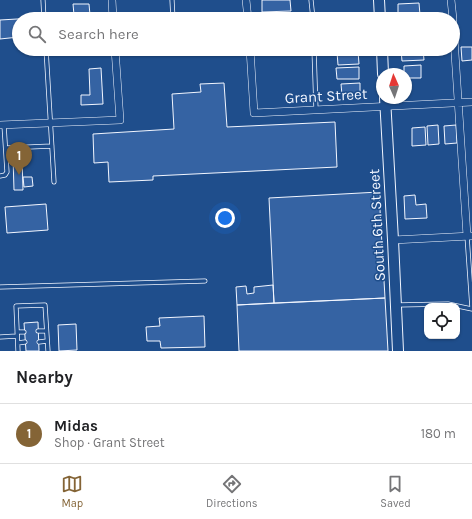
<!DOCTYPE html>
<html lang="en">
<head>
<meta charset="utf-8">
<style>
	body { margin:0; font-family:Karla,sans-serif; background:#f2f2f2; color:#202124 }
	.controls { position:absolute; right:12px; bottom:12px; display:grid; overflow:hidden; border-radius:8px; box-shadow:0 1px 3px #0004 }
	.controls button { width:36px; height:36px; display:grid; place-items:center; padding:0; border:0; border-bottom:1px solid #e0e0e0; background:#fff; color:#202124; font:20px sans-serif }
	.compass { position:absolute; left:376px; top:68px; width:36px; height:36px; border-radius:50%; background:#fff; box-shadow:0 1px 3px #0004; rotate:357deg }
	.you { position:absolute; left:225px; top:218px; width:14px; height:14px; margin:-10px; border:3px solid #fff; border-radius:50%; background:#1a73e8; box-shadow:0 0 0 6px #1a73e833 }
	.badge { display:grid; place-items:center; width:26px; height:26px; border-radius:50%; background:#846436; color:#fff; font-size:13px; font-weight:700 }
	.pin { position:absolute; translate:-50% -33px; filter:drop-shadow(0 1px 2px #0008) }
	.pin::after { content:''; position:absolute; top:21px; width:14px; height:12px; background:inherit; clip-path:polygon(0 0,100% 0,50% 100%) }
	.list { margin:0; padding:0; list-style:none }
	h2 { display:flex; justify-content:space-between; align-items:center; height:52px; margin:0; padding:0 16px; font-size:17px }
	h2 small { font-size:13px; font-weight:400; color:#757577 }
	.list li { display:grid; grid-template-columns:26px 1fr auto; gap:12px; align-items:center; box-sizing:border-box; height:60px; padding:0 16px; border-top:1px solid #e0e0e0 }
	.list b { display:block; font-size:15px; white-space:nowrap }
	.list p { margin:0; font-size:13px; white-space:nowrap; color:#757577 }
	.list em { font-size:13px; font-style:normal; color:#757577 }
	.icon { flex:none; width:22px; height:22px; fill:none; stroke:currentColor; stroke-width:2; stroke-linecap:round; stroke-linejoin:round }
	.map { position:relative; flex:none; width:472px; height:351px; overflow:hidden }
	.search { position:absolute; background:#fff; box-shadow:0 1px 3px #0004; left:12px; right:12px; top:12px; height:44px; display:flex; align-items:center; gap:10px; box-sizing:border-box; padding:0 14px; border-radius:22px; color:#757577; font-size:15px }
	.sheet { height:112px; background:#fff }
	nav { display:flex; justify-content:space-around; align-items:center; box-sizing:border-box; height:56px; border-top:1px solid #e0e0e0; background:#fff; font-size:11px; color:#757577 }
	nav a { display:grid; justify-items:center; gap:2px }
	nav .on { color:#846436 }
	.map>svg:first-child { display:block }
	.building { fill:#3563a3; stroke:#f2f6ff }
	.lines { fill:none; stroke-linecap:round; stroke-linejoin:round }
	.lane-casing { stroke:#f2f6ff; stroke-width:5 }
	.street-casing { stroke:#f2f6ff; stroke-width:8 }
	.secondary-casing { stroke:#f2f6ff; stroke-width:12 }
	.lane { stroke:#1f4e8c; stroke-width:3.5 }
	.street { stroke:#1f4e8c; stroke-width:7 }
	.secondary { stroke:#1f4e8c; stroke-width:10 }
	.labels { text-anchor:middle; stroke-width:3; stroke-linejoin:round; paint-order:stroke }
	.street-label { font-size:15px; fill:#f2f6ff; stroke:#1f4e8c }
</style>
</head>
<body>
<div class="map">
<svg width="472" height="351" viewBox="0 0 472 351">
	<rect width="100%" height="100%" fill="#1f4e8c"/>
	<path class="building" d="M262,0H290L291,11L262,12Z
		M419,3L420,15L398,17V4Z
		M73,4H89L90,15H74Z
		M280,16V19H263V17Z
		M34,18V19H19V37L0,39V20Z
		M461,47H472V60L462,61Z
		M423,49L424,60L402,61L401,50Z
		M358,51L359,64L338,65L337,52Z
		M421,65V78H406V74H404V66Z
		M359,67V79H337L336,68Z
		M101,68L103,104L81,105V95H90L89,69Z
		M224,83L227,127L335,122L337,167L153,176V180L109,182L108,162L94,163L93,134L174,129L172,94L201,92L200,84Z
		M360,83V94L342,95L341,84Z
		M438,125L439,144L428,145L427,126Z
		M456,125L457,143L445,144L444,126Z
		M425,127L426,145L412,146V128Z
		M13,157H22L23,190H14Z
		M23,177H32L33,186L24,187Z
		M379,192L385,298L274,303L269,198Z
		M415,195L416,205L426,204L427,218L405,219L404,196Z
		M46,204L48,230L7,233L5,207Z
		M273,285L274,303L237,305L236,287L246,286L247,294L254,293V287Z
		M385,298L388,351H239L237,305Z
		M204,316L205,347L161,348L160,341H147L146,327L160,326L159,318Z
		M38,322L39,351H26L24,323Z
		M76,324L77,350L59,351L58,325Z"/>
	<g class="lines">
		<g class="lane-casing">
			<path id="lane" d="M43,0L44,19
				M172,0L173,19
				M311,0L313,19
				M46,49L54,182
				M314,49L316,110
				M6,148L52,146
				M0,176L5,175L7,172L4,125
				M467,236L472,308
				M0,287L205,281
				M397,305L448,304L472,309
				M38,331H46
				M17,332H24
				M0,337L17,336
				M39,342L47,341
				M18,343L25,342
				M18,351L16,306L45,305L48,351"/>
		</g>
		<g class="street-casing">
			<path id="street" d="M112,0L113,19
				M246,0L248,19
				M451,0L453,19
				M453,23L467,236
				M250,49L254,113L472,102
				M0,125L120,120L115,49
				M393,240L471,236"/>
		</g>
		<g class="secondary-casing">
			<path id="secondary" d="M379,0L380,19
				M382,49L383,74
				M385,98L393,240L398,351"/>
		</g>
		<use href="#lane" class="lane"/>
		<use href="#street" class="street"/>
		<use href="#secondary" class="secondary"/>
	</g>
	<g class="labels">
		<g class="street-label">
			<text transform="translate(326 96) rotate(-3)" y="5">Grant Street</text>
			<text transform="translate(377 225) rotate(-93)" y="5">South 6th Street</text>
		</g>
	</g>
</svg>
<div class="controls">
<button><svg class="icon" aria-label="locate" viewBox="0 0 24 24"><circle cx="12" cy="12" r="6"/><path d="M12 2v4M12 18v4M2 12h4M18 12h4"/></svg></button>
</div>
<svg class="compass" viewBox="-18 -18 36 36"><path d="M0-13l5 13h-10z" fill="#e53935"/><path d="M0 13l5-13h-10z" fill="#757577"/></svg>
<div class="you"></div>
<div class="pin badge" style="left:19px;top:175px">1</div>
<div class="search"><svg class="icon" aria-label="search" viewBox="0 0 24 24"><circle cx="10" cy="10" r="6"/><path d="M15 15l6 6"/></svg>Search here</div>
</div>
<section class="sheet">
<h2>Nearby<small></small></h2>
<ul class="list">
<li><span class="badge">1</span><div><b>Midas</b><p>Shop · Grant Street</p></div><em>180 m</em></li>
</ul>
</section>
<nav>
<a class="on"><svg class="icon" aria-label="map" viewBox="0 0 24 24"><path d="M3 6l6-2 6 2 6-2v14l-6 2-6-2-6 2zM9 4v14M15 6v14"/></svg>Map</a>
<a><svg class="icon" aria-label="directions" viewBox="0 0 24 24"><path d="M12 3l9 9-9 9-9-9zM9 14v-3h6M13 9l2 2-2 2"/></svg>Directions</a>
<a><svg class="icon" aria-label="saved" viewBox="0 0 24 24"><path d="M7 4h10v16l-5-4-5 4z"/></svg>Saved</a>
</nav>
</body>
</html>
